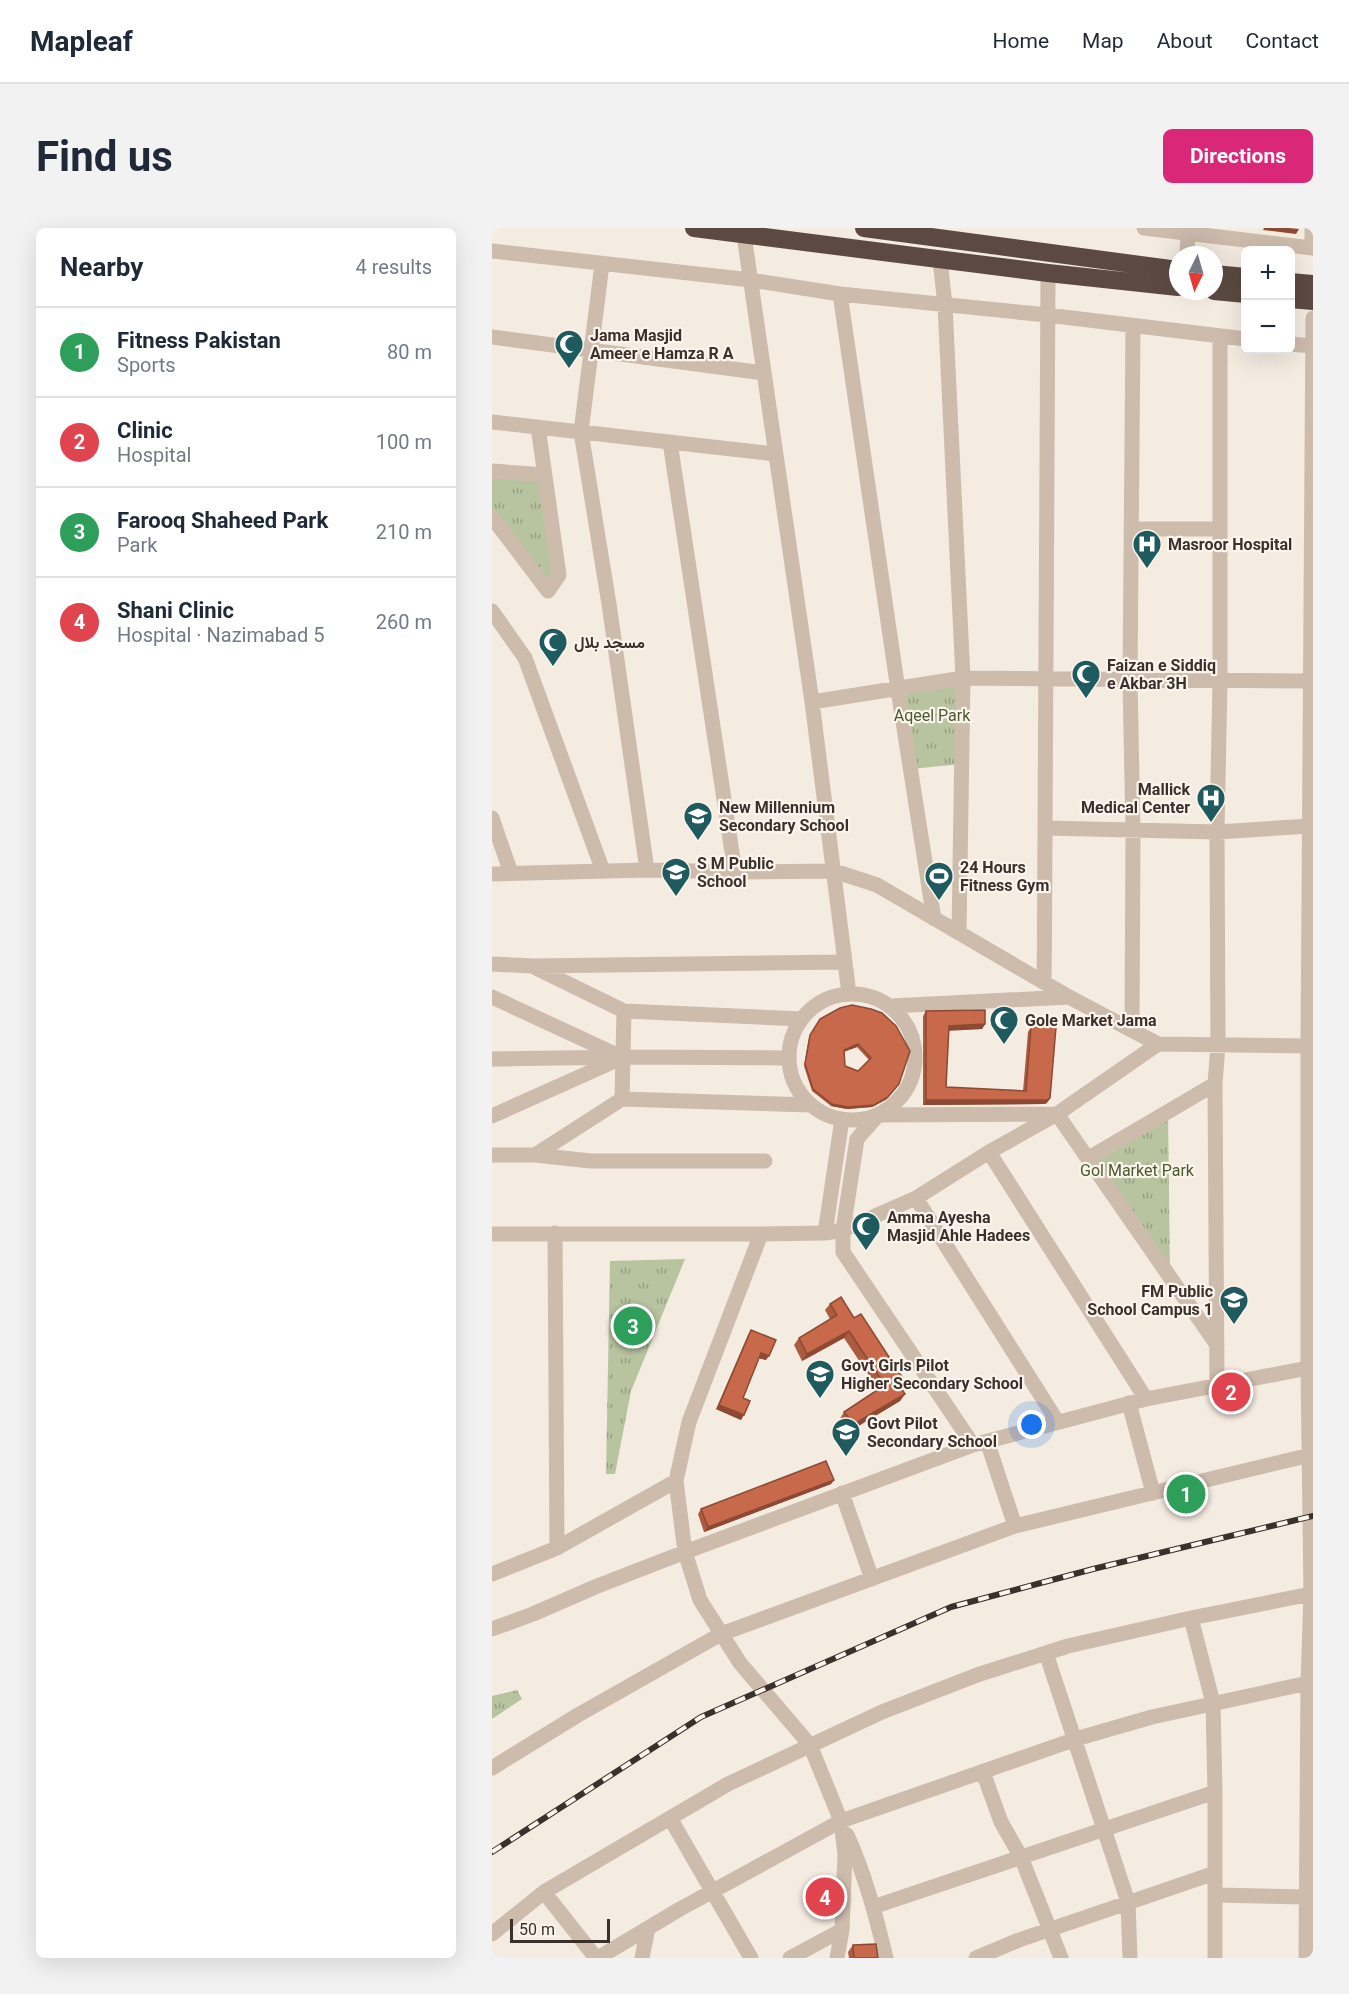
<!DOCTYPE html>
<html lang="en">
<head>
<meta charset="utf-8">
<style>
	body { margin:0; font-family:Roboto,Vazirmatn,sans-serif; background:#f2f2f3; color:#1f2937 }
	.controls { position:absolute; right:18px; top:18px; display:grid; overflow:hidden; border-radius:9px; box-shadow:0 6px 24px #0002 }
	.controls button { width:54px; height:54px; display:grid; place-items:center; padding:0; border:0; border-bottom:2px solid #e0e1e3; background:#fff; color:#1f2937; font:30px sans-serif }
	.compass { position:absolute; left:677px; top:18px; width:54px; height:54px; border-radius:50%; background:#fff; box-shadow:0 6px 24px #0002; rotate:185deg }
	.scale { position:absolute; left:18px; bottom:15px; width:100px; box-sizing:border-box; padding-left:6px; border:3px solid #3b302b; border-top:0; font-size:16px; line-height:21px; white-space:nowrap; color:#3b302b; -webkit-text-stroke:4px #fbf5ee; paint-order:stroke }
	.you { position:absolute; left:540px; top:1197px; width:21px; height:21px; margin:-15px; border:4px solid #fff; border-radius:50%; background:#1a73e8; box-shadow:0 0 0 9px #1a73e833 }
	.badge { display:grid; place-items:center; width:39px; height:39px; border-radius:50%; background:#db2777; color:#fff; font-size:20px; font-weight:700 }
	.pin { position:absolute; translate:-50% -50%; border:3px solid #fff; box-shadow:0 2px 6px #0006 }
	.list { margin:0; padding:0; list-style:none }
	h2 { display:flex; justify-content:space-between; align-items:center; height:78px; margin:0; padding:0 24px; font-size:26px }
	h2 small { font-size:20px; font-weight:400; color:#747a83 }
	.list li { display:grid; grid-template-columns:39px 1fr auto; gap:18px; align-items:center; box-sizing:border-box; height:90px; padding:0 24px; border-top:2px solid #e0e1e3 }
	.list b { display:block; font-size:22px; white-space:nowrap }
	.list p { margin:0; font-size:20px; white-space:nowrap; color:#747a83 }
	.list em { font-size:20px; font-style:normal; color:#747a83 }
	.map { position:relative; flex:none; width:821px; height:1730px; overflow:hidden; border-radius:9px }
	header { display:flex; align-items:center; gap:36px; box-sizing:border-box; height:84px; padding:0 30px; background:#fff; border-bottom:2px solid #e0e1e3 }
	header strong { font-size:28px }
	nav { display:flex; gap:33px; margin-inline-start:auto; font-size:21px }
	.intro { display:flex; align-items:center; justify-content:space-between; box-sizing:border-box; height:144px; padding:0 36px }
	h1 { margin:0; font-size:42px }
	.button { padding:15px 27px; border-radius:9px; background:#db2777; color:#fff; font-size:21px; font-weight:700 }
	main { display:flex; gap:36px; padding:0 36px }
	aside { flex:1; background:#fff; border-radius:9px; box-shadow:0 6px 24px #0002 }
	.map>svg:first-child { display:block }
	.park { fill:url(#park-tufts) }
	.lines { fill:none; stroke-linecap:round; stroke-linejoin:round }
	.minor { stroke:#cdbbac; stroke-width:15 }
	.highway { stroke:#5c4a42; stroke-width:18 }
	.rail-casing { stroke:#3b302b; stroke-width:6 }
	.rail { stroke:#fbf5ee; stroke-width:4; stroke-dasharray:11; stroke-linecap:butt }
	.wall { fill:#ac5a40; fill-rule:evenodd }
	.shaded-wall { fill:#8c4a34 }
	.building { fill:#c8694b; stroke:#8c4a34; stroke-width:1.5; fill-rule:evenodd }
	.labels { text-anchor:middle; stroke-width:4.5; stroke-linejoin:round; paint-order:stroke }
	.poi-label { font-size:16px; font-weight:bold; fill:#3b302b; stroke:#fbf5ee; text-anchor:start }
	.park-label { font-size:16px; fill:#4a5a2e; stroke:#fbf5ee }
</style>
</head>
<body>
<header>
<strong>Mapleaf</strong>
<nav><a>Home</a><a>Map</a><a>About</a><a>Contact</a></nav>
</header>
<div class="intro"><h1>Find us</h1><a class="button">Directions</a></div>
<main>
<aside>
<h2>Nearby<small>4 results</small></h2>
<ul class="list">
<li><span class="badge" style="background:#2e9e5b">1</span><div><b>Fitness Pakistan</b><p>Sports</p></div><em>80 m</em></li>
<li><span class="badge" style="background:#e0444e">2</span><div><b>Clinic</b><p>Hospital</p></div><em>100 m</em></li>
<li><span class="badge" style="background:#2e9e5b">3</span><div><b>Farooq Shaheed Park</b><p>Park</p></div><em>210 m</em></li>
<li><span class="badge" style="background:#e0444e">4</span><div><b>Shani Clinic</b><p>Hospital · Nazimabad 5</p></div><em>260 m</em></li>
</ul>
</aside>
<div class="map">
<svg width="821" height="1730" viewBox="0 0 821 1730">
	<defs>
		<pattern id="park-tufts" width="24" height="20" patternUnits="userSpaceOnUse" patternTransform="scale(1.5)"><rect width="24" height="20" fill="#b8c4a0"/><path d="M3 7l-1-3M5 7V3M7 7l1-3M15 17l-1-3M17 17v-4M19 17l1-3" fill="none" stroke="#97a083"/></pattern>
	</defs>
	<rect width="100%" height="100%" fill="#f4ebe1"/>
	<path class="park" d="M0,243L53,247L67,347L56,363L0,289Z
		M471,450L469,536L419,541L406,462Z
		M676,884L678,1048L597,930Z
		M193,1031L139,1163L123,1246H114L118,1033Z
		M25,1462L30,1471L0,1491V1468Z"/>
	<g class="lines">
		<path class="minor" d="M652,0L820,20V0
			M694,0L696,6L695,27
			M252,7L320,474L357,766
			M0,23L259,52L348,66L555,87L754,111
			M448,32L453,77L471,450L467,705
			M110,36L89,204L117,376L155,642
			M348,66L406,462L442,691
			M0,109L272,145
			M798,116L821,118
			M0,194L283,226
			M178,214L243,644
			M0,243L53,247
			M0,289L56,363L67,347L46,199
			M639,301H728
			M0,383L33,430L111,643
			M320,474L471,450L817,453
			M0,590L19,645
			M554,600L725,604L817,598
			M0,646L155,642L243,644L342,643L385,657L577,769L666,816L816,818
			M0,736L41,738L353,734
			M44,740L132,783L310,791
			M552,754C555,518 553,282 556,45
			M297 829a63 63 0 1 1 126 0a63 63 0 1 1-126 0Z
			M0,769L125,827
			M399,778L577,769
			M640,802L641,603L638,452L641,98
			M0,831L130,829L297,830
			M130,871L132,783
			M0,888L125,832
			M497,924L654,1171
			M0,927H43L99,933H273
			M43,927L130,871L319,877
			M597,930L723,856
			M424,970L565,1193
			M63,1005L65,1320
			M333,1005L350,891
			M0,1006H269L333,1005L351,1002L424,970L497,924L565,886L666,816
			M269,1006L197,1194L184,1253L193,1324L208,1372L248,1435L318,1517L349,1593L353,1626L350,1702L345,1730
			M725,1157L723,856L726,817L725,604L728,453V109
			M637,1175L661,1265
			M495,1213L523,1298
			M481,1217L351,1024V1002L365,911L386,887L565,886L725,1117
			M350,1265L380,1351
			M0,1346L65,1320L184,1253
			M699,1390L721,1475L723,1564V1730
			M0,1401L41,1386L103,1359L193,1324L481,1217L654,1171L816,1140
			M554,1425L636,1674L638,1730
			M0,1540L86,1487L229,1406L523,1298L818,1227
			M491,1544L509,1594L529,1629L569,1730
			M178,1590L259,1730
			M355,1607C373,1646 384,1688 394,1730
			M52,1664L104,1730
			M723,1667L814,1669
			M381,1679L723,1564
			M0,1706L52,1664L236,1556L390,1484L485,1447L576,1418L699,1390L819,1366
			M106,1730L188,1681L349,1593L587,1510L660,1489L816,1455
			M150,1730L156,1700
			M298,1730L350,1702
			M484,1730L527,1712L723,1645
			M814,1730L816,1455L819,1366L816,1140V818L821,90"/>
		<path class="highway" d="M202,0L556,45L686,59
			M372,0L686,42
			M722,46L754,49
			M798,54L821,56
			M722,63L754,66
			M798,71L821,73"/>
		<g class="rail-casing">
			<path id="rail" d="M0,1624L209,1489L459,1379L601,1341L821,1288"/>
		</g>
		<use href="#rail" class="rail"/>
	</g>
	<path class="wall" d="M360,777L395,871L380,879L355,881L339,878L320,863L312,838L317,810L328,791ZM365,819L377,832L366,843L353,838L352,824Z
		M434,783L493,796L490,801L457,802L454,859L531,863L536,804L539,799L555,875L552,876L431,877V788Z
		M338,1076L362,1090L413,1166L408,1173L358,1203L348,1191L352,1184L386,1161L352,1110L310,1133L302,1117L307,1110L338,1091L333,1082Z
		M259,1102L274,1132L267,1130L251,1170L249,1192L224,1181L256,1107Z
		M342,1252L339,1256L212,1304L206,1286L209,1281Z
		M361,1717L386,1730H357L356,1724Z"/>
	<path class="shaded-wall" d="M772,0H797L807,1L804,6L771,2Z
		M493,796L490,801L454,803L457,798Z
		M366,816L365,819L350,824L352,822Z
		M407,856L395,871L380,879L355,881L339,878L340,876Z
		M558,870L555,875L552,876L431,877L434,872Z
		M357,1103L352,1110L310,1133L315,1126Z
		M269,1125L277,1128L274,1132L266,1130Z
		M413,1166L408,1173L358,1203L362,1196Z
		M227,1177L252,1187L249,1192L224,1181Z
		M342,1252L339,1256L212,1304L216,1299Z"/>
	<path class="building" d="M360,777L379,781L390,785L404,798L418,823L407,856L396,869L382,877L356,879L340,876L321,861L313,836L318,807L328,791L348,780ZM366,816L379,830L366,843L353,838L352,822Z
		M493,782V796L457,798L454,859L534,863L539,799H564L558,870L556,872H434V783Z
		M349,1069L362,1090L369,1086L412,1152L406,1155L413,1166L362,1196L352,1184L393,1157L357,1103L315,1126L307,1110L345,1087L338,1076Z
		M259,1102L284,1112L277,1128L269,1125L251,1170L258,1173L252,1187L227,1177Z
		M334,1233L342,1252L216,1299L209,1281Z
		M384,1716L386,1730H362L361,1717Z"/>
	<defs>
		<g id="mosque-pin" transform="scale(1.5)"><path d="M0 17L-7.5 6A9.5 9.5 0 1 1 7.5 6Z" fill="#1f5a5e" stroke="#fbf5ee"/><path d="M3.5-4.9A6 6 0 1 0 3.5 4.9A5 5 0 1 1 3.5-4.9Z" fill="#fff"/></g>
		<g id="hospital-pin" transform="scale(1.5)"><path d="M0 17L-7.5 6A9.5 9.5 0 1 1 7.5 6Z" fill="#1f5a5e" stroke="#fbf5ee"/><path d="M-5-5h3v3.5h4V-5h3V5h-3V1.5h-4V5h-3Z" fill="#fff"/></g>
		<g id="school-pin" transform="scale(1.5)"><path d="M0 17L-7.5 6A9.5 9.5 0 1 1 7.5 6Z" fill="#1f5a5e" stroke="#fbf5ee"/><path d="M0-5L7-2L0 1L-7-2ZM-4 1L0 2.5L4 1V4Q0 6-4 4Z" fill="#fff"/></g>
		<g id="stadium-pin" transform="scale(1.5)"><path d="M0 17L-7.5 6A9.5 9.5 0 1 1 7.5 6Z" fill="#1f5a5e" stroke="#fbf5ee"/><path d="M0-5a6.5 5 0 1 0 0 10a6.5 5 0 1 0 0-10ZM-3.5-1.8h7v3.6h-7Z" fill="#fff"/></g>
	</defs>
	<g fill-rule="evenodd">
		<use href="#mosque-pin" x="77" y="116"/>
		<use href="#hospital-pin" x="655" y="316"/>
		<use href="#mosque-pin" x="61" y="414"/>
		<use href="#mosque-pin" x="594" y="446"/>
		<use href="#hospital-pin" x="719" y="570"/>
		<use href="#school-pin" x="206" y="588"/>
		<use href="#school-pin" x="184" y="644"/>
		<use href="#stadium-pin" x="447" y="648"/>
		<use href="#mosque-pin" x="512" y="792"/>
		<use href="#mosque-pin" x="374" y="998"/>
		<use href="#school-pin" x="742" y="1072"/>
		<use href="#school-pin" x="328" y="1146"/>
		<use href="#school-pin" x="354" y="1204"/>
	</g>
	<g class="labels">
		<g class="poi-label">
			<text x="98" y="113">Jama Masjid<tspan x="98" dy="18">Ameer e Hamza R A</tspan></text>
			<text x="676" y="322">Masroor Hospital</text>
			<text x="82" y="420">مسجد بلال</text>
			<text x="615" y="443">Faizan e Siddiq<tspan x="615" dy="18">e Akbar 3H</tspan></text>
			<text x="698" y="567" text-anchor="end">Mallick<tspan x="698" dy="18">Medical Center</tspan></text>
			<text x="227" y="585">New Millennium<tspan x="227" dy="18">Secondary School</tspan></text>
			<text x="205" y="641">S M Public<tspan x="205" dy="18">School</tspan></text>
			<text x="468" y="645">24 Hours<tspan x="468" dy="18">Fitness Gym</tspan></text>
			<text x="533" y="798">Gole Market Jama</text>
			<text x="395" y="995">Amma Ayesha<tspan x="395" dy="18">Masjid Ahle Hadees</tspan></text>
			<text x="721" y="1069" text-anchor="end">FM Public<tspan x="721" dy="18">School Campus 1</tspan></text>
			<text x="349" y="1143">Govt Girls Pilot<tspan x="349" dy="18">Higher Secondary School</tspan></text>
			<text x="375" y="1201">Govt Pilot<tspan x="375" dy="18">Secondary School</tspan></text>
		</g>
		<g class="park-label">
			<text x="440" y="493">Aqeel Park</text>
			<text x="645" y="948">Gol Market Park</text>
		</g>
	</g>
</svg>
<div class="controls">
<button>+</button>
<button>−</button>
</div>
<svg class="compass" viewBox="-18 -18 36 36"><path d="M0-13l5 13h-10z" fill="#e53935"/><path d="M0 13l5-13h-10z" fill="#747a83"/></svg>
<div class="scale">50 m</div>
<div class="you"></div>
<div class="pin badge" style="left:694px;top:1266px;background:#2e9e5b">1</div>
<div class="pin badge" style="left:739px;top:1164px;background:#e0444e">2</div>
<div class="pin badge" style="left:141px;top:1098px;background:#2e9e5b">3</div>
<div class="pin badge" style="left:333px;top:1669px;background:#e0444e">4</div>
</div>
</main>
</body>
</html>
